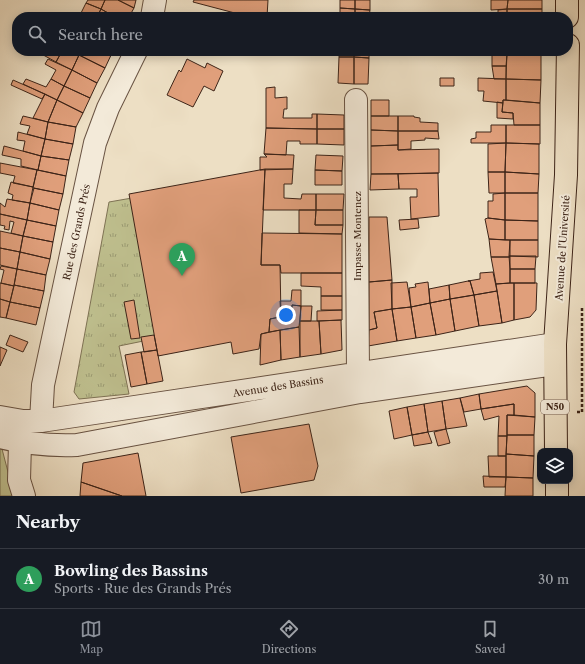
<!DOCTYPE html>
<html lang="en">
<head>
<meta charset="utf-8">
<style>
	body { margin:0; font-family:"Libre Caslon Text",serif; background:#242831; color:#f1f3f6 }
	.controls { position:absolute; right:12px; bottom:12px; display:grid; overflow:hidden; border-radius:8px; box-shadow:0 2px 10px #0003 }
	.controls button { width:36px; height:36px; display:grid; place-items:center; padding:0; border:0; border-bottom:1px solid #363941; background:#171b24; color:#f1f3f6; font:20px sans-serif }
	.you { position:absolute; left:286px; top:315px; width:14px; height:14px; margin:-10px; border:3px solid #fff; border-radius:50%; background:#1a73e8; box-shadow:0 0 0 6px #1a73e833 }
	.badge { display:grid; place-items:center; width:26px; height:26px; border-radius:50%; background:#8c9099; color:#fff; font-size:13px; font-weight:700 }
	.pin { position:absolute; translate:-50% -33px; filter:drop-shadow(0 1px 2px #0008) }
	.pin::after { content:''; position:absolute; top:21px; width:14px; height:12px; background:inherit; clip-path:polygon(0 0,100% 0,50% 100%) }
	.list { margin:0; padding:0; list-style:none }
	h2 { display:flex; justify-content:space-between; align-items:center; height:52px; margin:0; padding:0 16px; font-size:17px }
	h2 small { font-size:13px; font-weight:400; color:#9ea1a6 }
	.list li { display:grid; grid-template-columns:26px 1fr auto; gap:12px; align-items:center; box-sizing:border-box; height:60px; padding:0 16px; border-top:1px solid #363941 }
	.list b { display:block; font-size:15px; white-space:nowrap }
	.list p { margin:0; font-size:13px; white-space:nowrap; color:#9ea1a6 }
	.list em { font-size:13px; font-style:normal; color:#9ea1a6 }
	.icon { flex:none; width:22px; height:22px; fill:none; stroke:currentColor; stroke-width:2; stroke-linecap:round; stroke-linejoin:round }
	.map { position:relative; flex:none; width:585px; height:496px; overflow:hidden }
	.search { position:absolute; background:#171b24; box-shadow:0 2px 10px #0003; left:12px; right:12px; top:12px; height:44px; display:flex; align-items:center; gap:10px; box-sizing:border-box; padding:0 14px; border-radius:16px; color:#9ea1a6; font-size:15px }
	.sheet { height:112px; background:#171b24 }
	nav { display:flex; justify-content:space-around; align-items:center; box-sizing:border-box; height:56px; border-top:1px solid #363941; background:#171b24; font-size:11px; color:#9ea1a6 }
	nav a { display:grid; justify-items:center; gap:2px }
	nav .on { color:#8c9099 }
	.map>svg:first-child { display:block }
	.grass { fill:url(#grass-tufts); stroke:#7e7254 }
	.park { fill:#bfc08f; stroke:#7e7254 }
	.building { fill:#e09f7b; stroke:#3d2418 }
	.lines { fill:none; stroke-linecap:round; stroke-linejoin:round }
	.street-casing { stroke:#695343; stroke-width:24 }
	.primary-casing { stroke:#3d2418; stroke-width:24 }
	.path { stroke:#3d2418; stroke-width:2.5; stroke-dasharray:3 2; stroke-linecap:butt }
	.street { stroke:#f3ead9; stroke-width:22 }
	.primary { stroke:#eddfc4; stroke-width:22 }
	.labels { text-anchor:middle; stroke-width:4; stroke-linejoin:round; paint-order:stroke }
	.shield { fill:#f3ead9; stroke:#745f52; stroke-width:1 }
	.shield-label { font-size:9px; font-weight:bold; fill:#3d2418 }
	.street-label { font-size:10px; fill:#3d2418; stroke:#f3ead9 }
</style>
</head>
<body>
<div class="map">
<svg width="585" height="496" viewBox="0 0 585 496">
	<defs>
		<pattern id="grass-tufts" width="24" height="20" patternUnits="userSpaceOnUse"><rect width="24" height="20" fill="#bfc08f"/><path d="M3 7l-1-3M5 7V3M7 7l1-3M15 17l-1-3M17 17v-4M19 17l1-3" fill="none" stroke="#9c9c74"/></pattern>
	</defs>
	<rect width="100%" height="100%" fill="#eddfc4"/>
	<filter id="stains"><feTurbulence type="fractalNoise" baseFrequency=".005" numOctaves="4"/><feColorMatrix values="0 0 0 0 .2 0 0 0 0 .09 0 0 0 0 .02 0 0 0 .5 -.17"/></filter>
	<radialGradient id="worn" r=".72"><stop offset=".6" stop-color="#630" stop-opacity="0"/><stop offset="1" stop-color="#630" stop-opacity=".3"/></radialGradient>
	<path class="grass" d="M132,198L158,338L119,346L129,394L79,399L74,392L109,202Z"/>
	<path class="park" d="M0,448L2,449L8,472L17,496H0Z"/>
	<path class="building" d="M88,0H105L101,9L86,3Z
		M105,0H118L134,8L129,17H115L101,9Z
		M118,0H136L134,8Z
		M194,0H268L267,17H250L193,2Z
		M340,0H355V9L340,8Z
		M355,0H370V10L355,9Z
		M491,0H508L507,9L491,10Z
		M508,0H542V9H507Z
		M86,3L101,9L97,17H79Z
		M340,8L355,9V17H340Z
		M101,9L115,17H97Z
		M355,9L370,10L369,17H355Z
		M507,9H542V17H507Z
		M507,9V17H498V10Z
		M36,51H62L56,62Z
		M62,51H70L79,55L72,70L56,62Z
		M81,51H107L112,53L105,68L79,55Z
		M339,51H354V57H339Z
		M354,51H369V58L354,57Z
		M507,51H541V80L506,79Z
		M79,55L105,68L97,83L72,70Z
		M492,55H507L506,66H492Z
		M339,57H354V84L338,83Z
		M354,57L369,58L368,84H354Z
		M48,59L72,70L64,86L51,79L56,70L45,64Z
		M187,59L205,68L207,63L223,71L214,91L204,86L193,107L167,95L179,70L181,72Z
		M492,66H506V79H494Z
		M72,70L97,83L90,98L64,86Z
		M440,78H454V86H440Z
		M478,78L506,79V100H503V103L483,101L484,91H478Z
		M26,79L46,87L51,79L64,86L57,100L23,84Z
		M506,79L541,80L540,103L506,100Z
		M13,80L45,94L42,99L11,85Z
		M64,86L90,98L83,113L57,100Z
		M275,87V98L287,97V109H284L283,118H312V114H317V129L266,128V88Z
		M45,94L57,100L48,122L33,118Z
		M57,100L83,113L76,127L48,122Z
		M371,100H389V116H371Z
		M503,100L540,103V125H514L513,113L502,112Z
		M497,102L503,103L502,112L513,113V119L497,118Z
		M317,114L344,115V129H317Z
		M23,116L48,122L45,139L27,134L30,126L20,124Z
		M371,116H398V131L371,130Z
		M398,116H414V117L420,118V122L438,123V131H398Z
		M48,122L76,127L73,144L45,139Z
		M491,125H506V143H471V139L476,138V132H491Z
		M506,125H540V144L506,143Z
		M266,128L317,129V144H300V141H287L286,155L264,154Z
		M317,129H344V145L317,144Z
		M371,130L398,131V145L371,146Z
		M398,131H438L439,139L425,138V140L411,141V149L398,150Z
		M18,132L45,139L41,156L23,151L25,141L17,140Z
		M45,139L73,144L69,160L41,156Z
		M506,143L539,144V174L505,172Z
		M506,143L505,172H488V144Z
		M398,145V150L439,149V173L371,174V146Z
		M4,146L41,156L38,170L21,166V159L2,155Z
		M264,154L294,155L293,169L260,170V157H267Z
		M316,155L343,156L342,171L315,170Z
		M41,156L69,160L66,176L38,170Z
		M0,163L37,170L33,187L13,183L15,176L0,173Z
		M265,169H293L292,184H284V198L301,199L302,194H316V210H263Z
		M265,169L261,265H280L281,317L270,319L269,332L261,334L259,349L233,354L231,342L158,356L129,194Z
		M37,170L66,176L63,194L33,188Z
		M315,170L342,171V185H315Z
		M488,172H505V193H489Z
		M505,172L539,174L538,193H505Z
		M438,173L439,216L411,219L410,197H417V189H399L398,174Z
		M371,174H398L399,189L370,190Z
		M11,182L33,187L30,203L12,200L13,195L8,193Z
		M34,188L63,194L59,210L30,203Z
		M505,193H538V221L505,220Z
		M505,193V220L488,218V201H493V194Z
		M316,194H344L343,210H316Z
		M7,199L30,203L27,220L0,214V203L5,207Z
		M30,203L59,210L56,226L27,220Z
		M299,210H316L315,225H343L342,234L299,233Z
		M316,210H343V225H315Z
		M0,214L27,220L23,236L11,233L14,222L10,221L9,230L4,229L5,226L0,225Z
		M369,217H387L392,280L369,282Z
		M488,218L505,220V240L489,239L485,219Z
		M418,219L419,228L400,230L399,220Z
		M27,220L56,226L53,242L23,236Z
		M505,220L538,221V240H505Z
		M0,231L23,236L20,252L0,248Z
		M262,233L342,234V273H281L280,265H261Z
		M23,236L53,242L50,259L20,252Z
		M489,239L510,240V257H491Z
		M510,240H538V257L509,256Z
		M0,248L20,252L17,269L0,265Z
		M20,252L50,259L46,275L17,269Z
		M509,256H536L535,269H510Z
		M491,257H510V283L496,284Z
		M1,266L17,269L14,286L1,283L4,270L0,269Z
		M17,269L46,275L44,291L14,285Z
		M510,269H535V283H510Z
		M493,272L497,291L474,295L470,281H468L480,279V273Z
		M301,273H342V296H321V287L301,286Z
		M392,280V309L374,312L377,328L369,330V282Z
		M468,281H470L474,295L450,299L449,285Z
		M407,282L411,307L392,309L391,283Z
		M428,282L430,303L411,307L409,288L416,287L415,284Z
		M0,283L14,286L10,302L0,299Z
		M510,283H514V320L502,323L496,284Z
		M514,283H537L536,310L530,317L514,320Z
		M14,285L44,291L40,308L10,302Z
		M449,285L450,299L430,303L429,289Z
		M292,290H301V306L292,305V314L281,317L280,301H291Z
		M497,291L502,323L479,326L474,295Z
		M474,295L479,326L455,331L450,299Z
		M321,296H342V310H321Z
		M0,299L10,302L6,318L0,317Z
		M450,299L455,331L436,335L430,303Z
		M134,300L140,338L131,339L124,302Z
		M10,302L40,308L36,325L6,318Z
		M430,303L436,335L416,338L411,307Z
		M292,305L301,306L299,327L269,332L270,319L292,314Z
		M301,306H312L311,321H300Z
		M411,307L416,338L397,341L392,309Z
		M392,309L397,341L368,346L369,330L377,328L374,312Z
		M342,310V320L317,321V311Z
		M341,320L342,350L321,354L319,321Z
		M300,321H319L321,354L300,357Z
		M299,327L300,357L281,360L280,330Z
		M280,330L281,360L260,365L261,334Z
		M10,335L28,342L23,352L6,345Z
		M154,335L157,350L144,352L141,337Z
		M0,347L7,350L0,366Z
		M157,350L163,381L147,384L141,352Z
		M141,352L147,384L131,387L125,355Z
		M527,386L535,393V417L514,415V404L481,409L479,394Z
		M479,394L481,409L464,412L460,398Z
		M460,398L467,426L446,429L442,401Z
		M442,401L446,429L428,432L424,404Z
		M424,404L428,432L412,435L407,407Z
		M514,404V415H507V436H498L499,416L484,420L481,409Z
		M407,407L412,435L394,439L389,411Z
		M507,415L535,417L534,435H507Z
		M309,424L318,466L314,480L241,493L231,437Z
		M446,429L450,443L438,446L434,432Z
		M428,432L432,443L414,446L412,435Z
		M507,435H534V456L506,454Z
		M498,436H507L506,456H498Z
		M138,453L146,496H122L81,482L83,463Z
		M506,454L534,456L533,478L506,477Z
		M488,456H506V477H489Z
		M483,476L506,477L505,487H484Z
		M506,477L533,478V496H505Z
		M81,482L122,496H80Z"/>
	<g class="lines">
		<g class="street-casing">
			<path id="street" d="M152,17L155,0
				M356,100L358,373
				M0,417L23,421H41L555,344
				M41,421L43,385L95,143L108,108L136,51
				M0,437C26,444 50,446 77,445L360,392L555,364
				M20,443L19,480L24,496"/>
		</g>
		<g class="primary-casing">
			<path id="primary" d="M567,0V17
				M556,451L555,344L566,175L568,45
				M557,481V496"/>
		</g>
		<path class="path" d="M582,308V390H585
			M577,412H582V390"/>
		<use href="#street" class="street"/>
		<use href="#primary" class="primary"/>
	</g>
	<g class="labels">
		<rect class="shield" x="541" y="400" width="28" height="14" rx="3"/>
		<g class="shield-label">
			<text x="555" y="410">N50</text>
		</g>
		<g class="street-label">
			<text transform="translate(76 232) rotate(-78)" y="4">Rue des Grands Prés</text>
			<text transform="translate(357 236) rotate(-90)" y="4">Impasse Montenez</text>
			<text transform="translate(562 248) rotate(-86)" y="4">Avenue de l'Université</text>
			<text transform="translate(278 386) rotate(-9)" y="4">Avenue des Bassins</text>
		</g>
	</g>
	<rect width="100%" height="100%" filter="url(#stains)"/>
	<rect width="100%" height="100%" fill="url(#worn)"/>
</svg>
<div class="controls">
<button><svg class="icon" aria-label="layers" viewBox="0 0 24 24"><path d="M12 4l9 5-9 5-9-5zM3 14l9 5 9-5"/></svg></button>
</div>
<div class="you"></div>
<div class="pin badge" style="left:182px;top:276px;background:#2e9e5b">A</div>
<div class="search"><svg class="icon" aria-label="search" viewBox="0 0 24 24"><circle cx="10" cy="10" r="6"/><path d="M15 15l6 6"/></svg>Search here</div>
</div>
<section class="sheet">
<h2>Nearby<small></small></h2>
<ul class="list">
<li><span class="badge" style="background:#2e9e5b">A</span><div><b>Bowling des Bassins</b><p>Sports · Rue des Grands Prés</p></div><em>30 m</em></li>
</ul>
</section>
<nav>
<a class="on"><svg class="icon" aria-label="map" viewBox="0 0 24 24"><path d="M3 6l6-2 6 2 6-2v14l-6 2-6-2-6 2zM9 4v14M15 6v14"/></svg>Map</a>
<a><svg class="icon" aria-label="directions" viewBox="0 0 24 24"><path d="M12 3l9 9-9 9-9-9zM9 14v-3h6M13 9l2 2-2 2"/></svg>Directions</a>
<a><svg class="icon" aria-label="saved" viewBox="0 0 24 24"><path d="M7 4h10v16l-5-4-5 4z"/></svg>Saved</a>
</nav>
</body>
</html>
